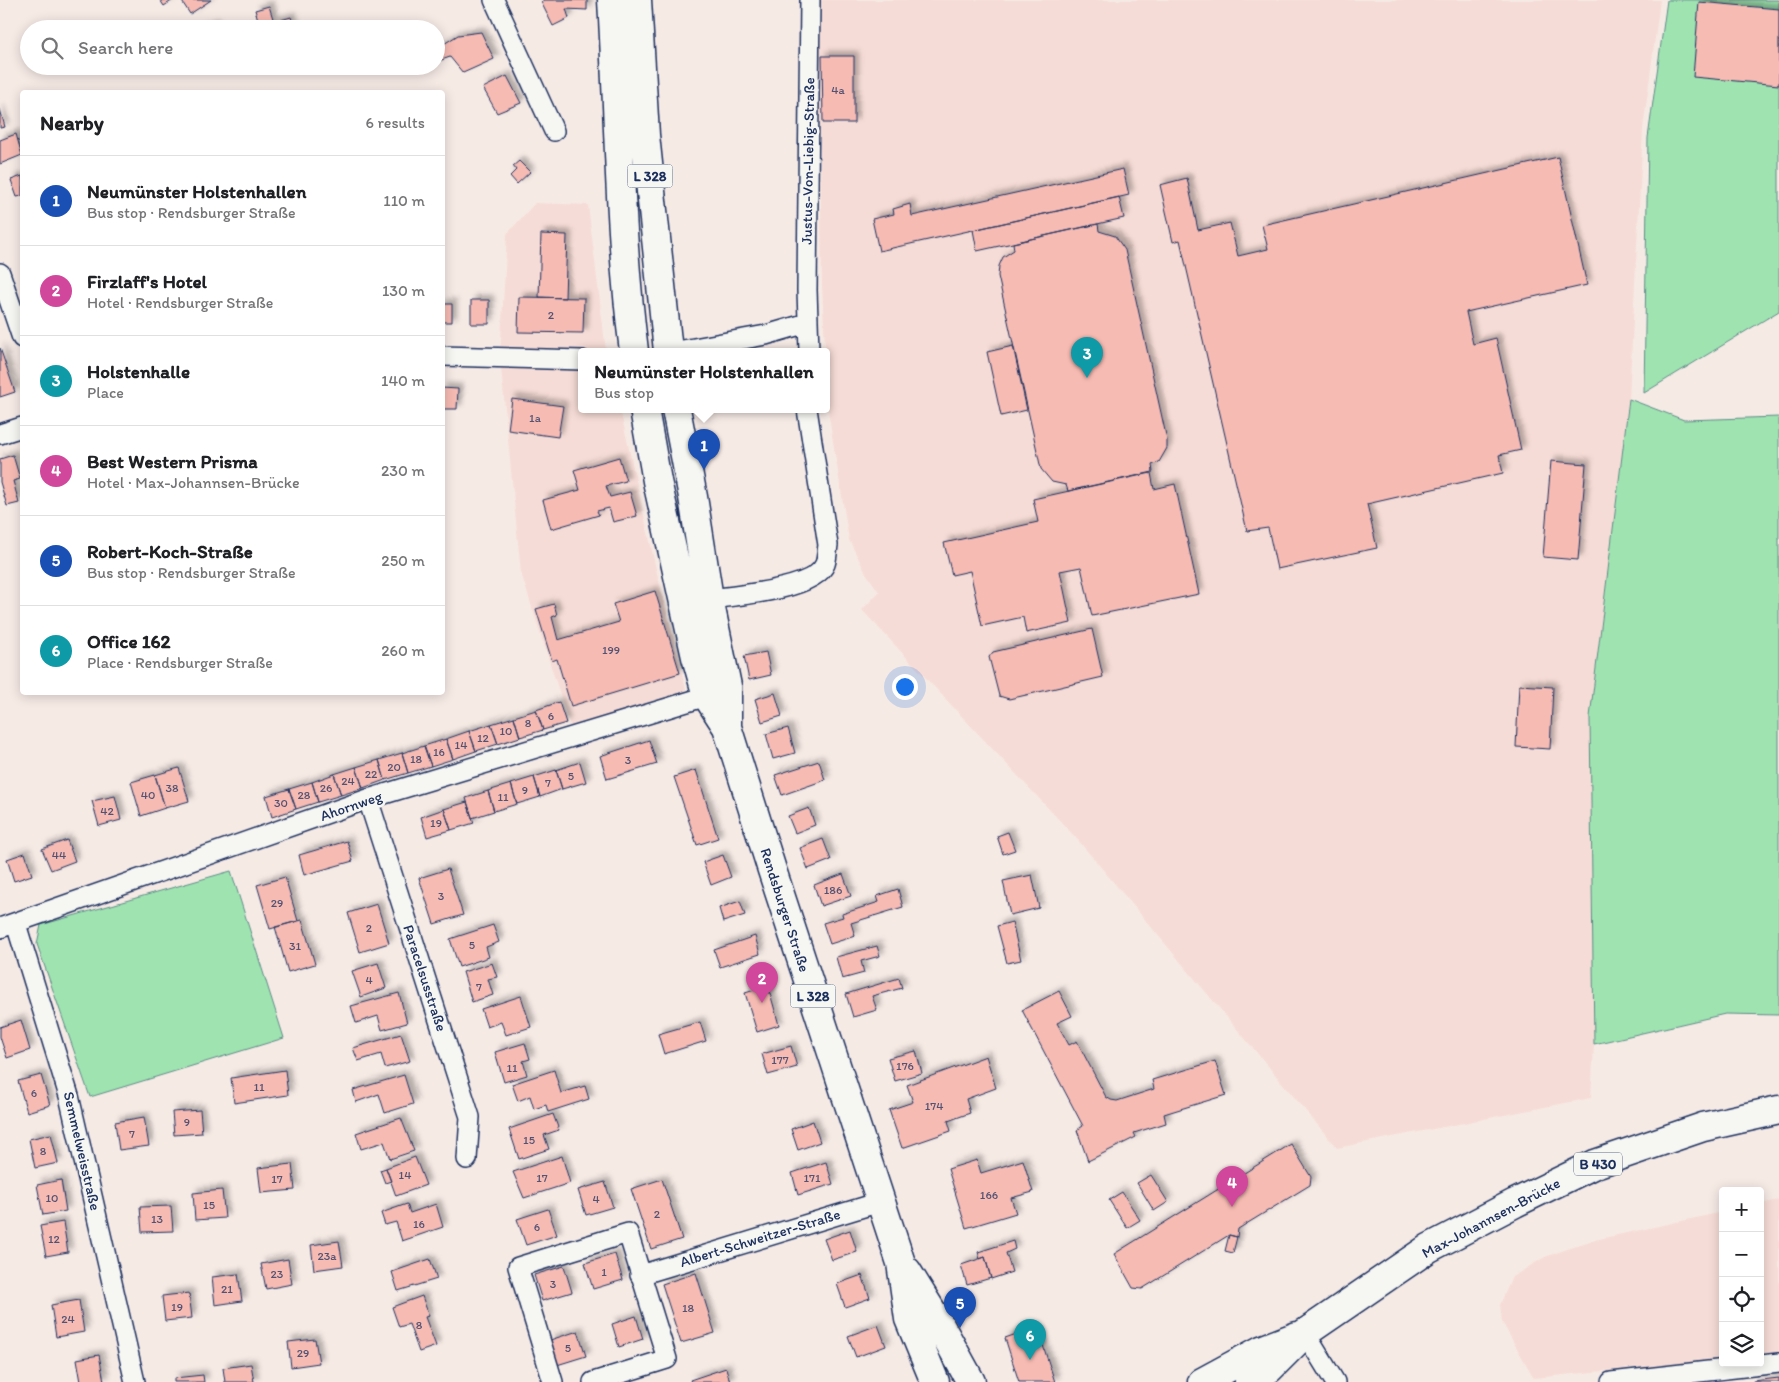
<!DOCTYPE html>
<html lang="en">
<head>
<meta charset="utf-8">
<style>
	body { margin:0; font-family:Itim,sans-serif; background:#f6f6f6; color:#202124 }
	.controls { position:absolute; right:15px; bottom:15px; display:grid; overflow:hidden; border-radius:5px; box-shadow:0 2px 12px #0003 }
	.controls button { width:45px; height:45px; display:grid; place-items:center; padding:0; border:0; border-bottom:1px solid #e0e0e0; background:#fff; color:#202124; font:25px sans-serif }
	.you { position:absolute; left:904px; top:686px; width:18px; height:18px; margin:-12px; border:4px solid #fff; border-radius:50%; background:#1a73e8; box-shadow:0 0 0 8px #1a73e833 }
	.badge { display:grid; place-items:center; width:32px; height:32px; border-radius:50%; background:#db2777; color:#fff; font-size:16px; font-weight:700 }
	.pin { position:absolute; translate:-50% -41px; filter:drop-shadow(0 1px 2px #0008) }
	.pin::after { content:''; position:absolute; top:26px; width:18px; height:15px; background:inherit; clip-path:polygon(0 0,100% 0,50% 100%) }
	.popup { position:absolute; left:578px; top:348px; width:252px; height:65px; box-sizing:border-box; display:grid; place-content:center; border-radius:5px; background:#fff; filter:drop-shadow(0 1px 4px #0005); font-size:16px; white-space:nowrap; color:#757577 }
	.popup b { font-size:19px; color:#202124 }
	.popup::after { content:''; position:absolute; left:50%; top:100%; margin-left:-10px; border:10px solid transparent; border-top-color:#fff }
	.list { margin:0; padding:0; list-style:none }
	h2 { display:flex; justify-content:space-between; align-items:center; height:65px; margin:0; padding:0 20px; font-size:21px }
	h2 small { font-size:16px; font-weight:400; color:#757577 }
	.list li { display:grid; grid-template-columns:32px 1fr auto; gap:15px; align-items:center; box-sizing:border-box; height:90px; padding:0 20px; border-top:1px solid #e0e0e0 }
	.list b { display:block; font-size:19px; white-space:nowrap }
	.list p { margin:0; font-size:16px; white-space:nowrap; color:#757577 }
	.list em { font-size:16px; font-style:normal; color:#757577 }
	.icon { flex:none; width:28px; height:28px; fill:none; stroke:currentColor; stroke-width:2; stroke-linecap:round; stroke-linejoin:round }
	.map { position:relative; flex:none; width:1779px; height:1382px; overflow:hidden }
	.search { position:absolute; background:#fff; box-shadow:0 2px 12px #0003; left:20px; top:20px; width:425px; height:55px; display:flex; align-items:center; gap:12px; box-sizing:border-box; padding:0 18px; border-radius:28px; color:#757577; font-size:19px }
	.panel { position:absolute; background:#fff; box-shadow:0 2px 12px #0003; left:20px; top:90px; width:425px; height:605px; border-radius:5px }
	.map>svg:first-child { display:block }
	.built { fill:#f6dcd6 }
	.green { fill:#9fe4b0; stroke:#5d8a87 }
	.building { fill:#f6bbb3; stroke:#1b2f5e; filter:url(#shadow) }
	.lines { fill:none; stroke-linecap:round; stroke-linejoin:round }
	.minor-casing { stroke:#1b2f5e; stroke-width:22 }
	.primary-casing { stroke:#1b2f5e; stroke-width:31 }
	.minor { stroke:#f6f6f2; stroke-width:19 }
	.primary { stroke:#f6f6f2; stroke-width:28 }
	.labels { text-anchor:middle; stroke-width:5; stroke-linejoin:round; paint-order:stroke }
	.number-label { font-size:12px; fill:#525273 }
	.shield { fill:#f6f6f2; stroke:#5d6b8a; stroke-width:1 }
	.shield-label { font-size:14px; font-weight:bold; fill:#1b2f5e }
	.street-label { font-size:15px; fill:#1b2f5e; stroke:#f6f6f2 }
</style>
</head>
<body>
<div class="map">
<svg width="1779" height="1382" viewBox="0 0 1779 1382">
	<defs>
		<filter id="shadow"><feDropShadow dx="4.5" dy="-4.5" stdDeviation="2.5" flood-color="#0004"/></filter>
	</defs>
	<rect width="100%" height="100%" fill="#f6eae5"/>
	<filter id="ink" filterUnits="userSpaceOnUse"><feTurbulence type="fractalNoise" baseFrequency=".02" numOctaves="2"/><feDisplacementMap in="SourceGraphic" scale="10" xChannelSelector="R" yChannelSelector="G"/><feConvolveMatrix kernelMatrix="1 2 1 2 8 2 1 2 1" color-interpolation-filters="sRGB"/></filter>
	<g filter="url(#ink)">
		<path class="built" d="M818,0H1660L1643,129L1629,399L1590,717L1594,1044L1591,1098L1337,1148L1078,840L862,610L879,592L866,573L849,540L828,410L822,285Z
			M535,203L588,205L606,351H582V409H620L657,573L688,698L574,738L521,573L500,357L507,234Z
			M1779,1200V1353L1760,1355V1204Z
			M1723,1212V1359L1534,1378L1502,1322L1500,1305L1512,1277L1545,1257L1590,1241Z"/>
		<path class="green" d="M1667,0H1779V311L1644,393L1648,138Z
			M1629,399L1684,420L1779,417V1015L1725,1014L1594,1044L1590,717Z
			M231,871L284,1038L90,1097L37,944L41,925Z"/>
		<path class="building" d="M160,0H173L164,6Z
			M181,0H211L190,14Z
			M544,0H587V10L566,9L569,18L553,26L541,2Z
			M1699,2L1779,9V85L1693,77Z
			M269,6L274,22L260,26L255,10Z
			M291,17L295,29H265L264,25Z
			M215,23L216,29H198Z
			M481,32L494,59L463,73L450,57L436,62V49L458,35Z
			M822,56H854V123H823Z
			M507,76L521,103L497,113L483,88Z
			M0,109L5,127L0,128Z
			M16,134L22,155L0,164V140Z
			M1558,157L1587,285L1466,312L1473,344L1496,338L1521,450L1499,455L1503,473L1367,504L1377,548L1277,569L1268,528L1247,531L1180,240L1173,242L1160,185L1187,178L1198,230L1230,223L1238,256L1268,249L1262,225Z
			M519,161L530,172L517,184L510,176L516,170L513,166Z
			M1123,169L1129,195L879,251L872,219L894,214L893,209L910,204L912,216Z
			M22,176V196L17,197L11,180Z
			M1119,197L1124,218L977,251L973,230Z
			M1098,224L1099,231L1115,236L1125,250L1167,440V448L1159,462L1152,465L1153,472L1068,491L1066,485L1052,482L1041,469L998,276L999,266L1003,257L1014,250L1013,243Z
			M541,234L567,235L565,298L539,297Z
			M519,297L584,298L583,333L518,332Z
			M471,300H489V324H471Z
			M442,304H452V322H442Z
			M1013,346L1027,410L1001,416L987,352Z
			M0,348L15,392L0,397Z
			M442,388L458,389L457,409H442Z
			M512,399L563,406L558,437L508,430Z
			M13,455L20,479L13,481L19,503L7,506L0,482V459Z
			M619,457L626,481L606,486L610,497L630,492L637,516L613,522L609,508L597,511L599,515L551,529L543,500L580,490L574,470Z
			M1551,461L1586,464L1578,560L1543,557Z
			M1151,473L1154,489L1175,484L1199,594L1092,616L1081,567L1060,571L1071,623L1026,633L1023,617L982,626L970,571L952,575L944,543L1038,522L1033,499Z
			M655,591L680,673L571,706L557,659L552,661L536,609L554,604L557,615L552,617L558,640L619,622L613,604Z
			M1092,629L1103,677L1009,699L999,696L989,657L993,652Z
			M766,652L771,675L749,680L744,656Z
			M1519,685L1553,687L1550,749L1516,747Z
			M775,693L782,716L762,722L755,699Z
			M559,702L566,723L543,730L536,710Z
			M536,710L543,730L520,737L514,717Z
			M514,717L520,737L498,744L491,724Z
			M491,724L498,744L476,751L469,731Z
			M788,728L795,753L773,759L766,734Z
			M469,731L476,751L453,759L446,739Z
			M446,739L453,759L431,766L424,746Z
			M649,740L657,764L607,779L600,756Z
			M424,746L431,766L408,773L402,753Z
			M402,753L408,773L385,780L379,760Z
			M379,760L385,780L363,788L356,767Z
			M819,761L825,780L782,795L775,775Z
			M580,762L586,782L562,789L556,770Z
			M356,767L363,788L341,795L334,774Z
			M179,768L189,801L165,808L155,775Z
			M556,770L562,789L540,797L534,777Z
			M696,770L718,838L697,845L674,777Z
			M334,774L341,795L318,802L312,782Z
			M155,775L165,808L141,816L131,782Z
			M534,777L540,797L517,804L511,784Z
			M312,782L318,802L296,809L289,789Z
			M511,784L517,804L494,811L488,791Z
			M289,789L296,809L272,817L266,796Z
			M488,791L494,811L472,818L466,798Z
			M115,796L121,820L99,826L92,801Z
			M467,802L474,823L451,830L444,809Z
			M809,808L815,825L795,833L788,816Z
			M444,809L451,830L427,837L421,817Z
			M1008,832L1015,850L1003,854L997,836Z
			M823,839L831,860L808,869L800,848Z
			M67,840L75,861L51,870L42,849Z
			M347,841L353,861L304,875L299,855Z
			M25,853L32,875L14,881L7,859Z
			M723,855L731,877L711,885L703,862Z
			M448,869L463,915L434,924L419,878Z
			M843,874L851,896L821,906L814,885Z
			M1032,875L1039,908L1010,915L1003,881Z
			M285,877L298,921L270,929L257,885Z
			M898,889L903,907L851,923L855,936L830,944L823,923L843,917L842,914L879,902L877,896Z
			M740,901L745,915L723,922L719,908Z
			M377,904L389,943L360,952L348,913Z
			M302,920L315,964L288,972L275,927Z
			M1012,922L1021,960L1007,963L997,926Z
			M493,925L499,942L486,947L489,957L459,967L450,939Z
			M755,936L760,954L720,967L714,950Z
			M877,946L880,956L861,961L864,973L842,979L836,957Z
			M378,963L386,988L361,997L352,971Z
			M492,963L497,977L488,979L493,995L472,1002L463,972Z
			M899,978L902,988L872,996L877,1010L853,1017L846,994Z
			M768,986L779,1025L757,1032L745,993Z
			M1059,991L1072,1016L1057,1023L1069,1045L1077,1041L1106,1097L1111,1100L1117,1101L1154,1089L1152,1080L1215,1061L1226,1095L1164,1114L1166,1123L1134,1133L1136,1137L1088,1161L1077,1130L1083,1126L1022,1010Z
			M399,993L407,1023L382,1030L378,1016L356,1023L351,1006Z
			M521,996L531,1027L506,1035L501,1022L487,1027L481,1009Z
			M21,1020L30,1050L7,1058L0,1037V1027Z
			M700,1022L706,1041L664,1054L658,1034Z
			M401,1034L410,1061L385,1068L381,1054L358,1061L353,1048Z
			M525,1043L530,1059L523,1061L527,1075L504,1082L495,1052Z
			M791,1046L797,1067L768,1075L762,1054Z
			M916,1051L922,1073L895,1081L888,1058Z
			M986,1056L996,1088L966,1099L970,1113L948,1121L951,1131L902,1148L889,1110L913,1102L907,1085Z
			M285,1070L288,1095L234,1103L231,1078Z
			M554,1070L561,1093L585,1086L589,1099L548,1112L546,1105L534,1109L530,1096L518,1101L512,1084Z
			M41,1075L50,1105L27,1112L18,1081Z
			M404,1075L413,1104L385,1113L379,1094L356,1102L353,1090Z
			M200,1110L202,1133L174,1135L172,1112Z
			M553,1114L559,1130L544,1135L549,1149L519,1159L509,1129Z
			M144,1117L149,1146L119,1150L115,1122Z
			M401,1118L414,1151L390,1159L384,1142L361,1149L356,1133Z
			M813,1121L820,1142L798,1150L791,1129Z
			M51,1134L58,1163L35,1168L29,1139Z
			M1291,1144L1311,1177L1310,1185L1238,1229L1237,1237L1229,1235L1142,1289L1133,1288L1114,1254Z
			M562,1156L570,1183L524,1198L513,1172Z
			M415,1157L426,1185L396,1196L386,1168Z
			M977,1160L981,1173L1023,1160L1033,1192L1011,1198L1016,1213L966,1228L948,1169Z
			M826,1162L833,1184L798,1195L792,1173Z
			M292,1164L295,1190L261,1193L258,1168Z
			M386,1168L391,1181L385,1183L380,1170Z
			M1151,1175L1168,1202L1154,1211L1137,1183Z
			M662,1179L682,1239L651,1249L631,1189Z
			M61,1180L66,1211L43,1215L37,1185Z
			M605,1182L613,1207L586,1215L578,1190Z
			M222,1190L225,1218L195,1220L193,1193Z
			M1122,1192L1140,1220L1127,1228L1109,1200Z
			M407,1204L410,1213L436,1204L443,1227L402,1241L396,1222L385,1225L381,1213Z
			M171,1206L173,1231L142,1232L140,1207Z
			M548,1209L557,1235L526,1245L517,1219Z
			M63,1222L68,1252L46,1256L40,1226Z
			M850,1230L857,1252L832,1260L824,1239Z
			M1229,1235L1237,1237L1233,1253L1225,1251Z
			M339,1241L343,1266L314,1270L311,1245Z
			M1013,1241L1015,1249L1006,1253L1012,1272L991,1279L985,1257L980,1259L978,1252Z
			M615,1254L623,1280L593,1289L585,1263Z
			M985,1257L991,1278L967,1285L961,1265Z
			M288,1259L292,1284L266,1289L261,1264Z
			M430,1259L437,1279L398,1291L392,1272Z
			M564,1266L572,1292L542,1301L534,1275Z
			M696,1273L715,1333L681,1343L662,1284Z
			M238,1274L242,1301L215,1305L212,1277Z
			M862,1275L870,1298L845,1307L837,1284Z
			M189,1293L192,1318L165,1321L162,1296Z
			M422,1296L429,1316L425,1317L436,1346L419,1352L409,1324L399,1327L392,1307Z
			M79,1300L84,1332L56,1337L51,1305Z
			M636,1316L643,1339L619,1347L612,1324Z
			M878,1325L886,1346L856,1357L848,1336Z
			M1037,1327L1055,1382H1019L1005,1338Z
			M578,1331L586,1356L557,1365L550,1340Z
			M315,1339L319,1363L291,1367L288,1342Z
			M99,1355L104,1381L81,1382L77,1359Z
			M251,1364L254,1382H225L223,1368Z
			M726,1368L730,1382H691L690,1380Z
			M203,1375L204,1382H174V1378Z
			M1779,1378V1382H1753V1381Z"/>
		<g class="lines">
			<g class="minor-casing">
				<path id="minor" d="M494,0L554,131
					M0,273L22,338
					M677,351L766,335L807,323
					M809,351L807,290L810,0
					M442,356L582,360
					M0,434L22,427
					M698,595L709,599C734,596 815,590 825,564C827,559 827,551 828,545L807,409
					M368,799L470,1117L467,1159
					M16,924L69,1096L135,1382
					M0,928L368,799L707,696
					M640,1275L880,1202
					M1305,1333L1335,1382
					M553,1382L518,1267L628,1233L667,1359L593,1382
					M1611,1382L1779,1363"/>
			</g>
			<g class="primary-casing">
				<path id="primary" d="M612,0C619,117 619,235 634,351
					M637,0L645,135L668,351
					M644,409L657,481L696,657L707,696L727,727
					M676,409L693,497L709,599L727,686V727L772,870L901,1263L909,1319L935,1382
					M907,1271L936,1318L971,1382
					M1202,1382L1261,1350L1297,1336
					M1249,1382L1269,1369L1305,1333L1429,1248L1515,1203L1595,1164L1703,1127L1779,1110"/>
			</g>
			<use href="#minor" class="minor"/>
			<use href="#primary" class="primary"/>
		</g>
	</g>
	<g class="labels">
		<g class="number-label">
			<text x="838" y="94">4a</text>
			<text x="551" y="319">2</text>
			<text x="535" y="422">1a</text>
			<text x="611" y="654">199</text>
			<text x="551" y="720">6</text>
			<text x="528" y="727">8</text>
			<text x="506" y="735">10</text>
			<text x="483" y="742">12</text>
			<text x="461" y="749">14</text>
			<text x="439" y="756">16</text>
			<text x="416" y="763">18</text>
			<text x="628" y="764">3</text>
			<text x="394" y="771">20</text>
			<text x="371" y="778">22</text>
			<text x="571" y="780">5</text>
			<text x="348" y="785">24</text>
			<text x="548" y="787">7</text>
			<text x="172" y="792">38</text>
			<text x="326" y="792">26</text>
			<text x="525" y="794">9</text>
			<text x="148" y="799">40</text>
			<text x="304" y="799">28</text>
			<text x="503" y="801">11</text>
			<text x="281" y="807">30</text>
			<text x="107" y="815">42</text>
			<text x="436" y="827">19</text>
			<text x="59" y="859">44</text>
			<text x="833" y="894">186</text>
			<text x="441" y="900">3</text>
			<text x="277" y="907">29</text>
			<text x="369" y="932">2</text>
			<text x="472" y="949">5</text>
			<text x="295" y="950">31</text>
			<text x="369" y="984">4</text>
			<text x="479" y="991">7</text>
			<text x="780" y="1064">177</text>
			<text x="905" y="1070">176</text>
			<text x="512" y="1072">11</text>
			<text x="259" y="1091">11</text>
			<text x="34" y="1097">6</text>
			<text x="934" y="1110">174</text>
			<text x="187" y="1126">9</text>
			<text x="132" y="1138">7</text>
			<text x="529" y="1144">15</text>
			<text x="43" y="1155">8</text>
			<text x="405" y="1179">14</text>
			<text x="542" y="1182">17</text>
			<text x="812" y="1182">171</text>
			<text x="277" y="1183">17</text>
			<text x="989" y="1199">166</text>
			<text x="52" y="1202">10</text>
			<text x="596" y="1203">4</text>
			<text x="209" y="1209">15</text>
			<text x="657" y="1218">2</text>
			<text x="157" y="1223">13</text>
			<text x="419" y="1228">16</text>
			<text x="537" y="1231">6</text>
			<text x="54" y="1243">12</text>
			<text x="327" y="1260">23a</text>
			<text x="604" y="1276">1</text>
			<text x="277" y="1278">23</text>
			<text x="553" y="1288">3</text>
			<text x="227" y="1293">21</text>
			<text x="177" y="1311">19</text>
			<text x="688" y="1312">18</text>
			<text x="68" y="1323">24</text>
			<text x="419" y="1329">8</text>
			<text x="568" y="1352">5</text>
			<text x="303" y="1357">29</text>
		</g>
		<g class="shield">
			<rect x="627.5" y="164.5" width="45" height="23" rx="4"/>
			<rect x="790.5" y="984.5" width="45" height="23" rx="4"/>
			<rect x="1574" y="1152.5" width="48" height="23" rx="4"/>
		</g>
		<g class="shield-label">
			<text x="650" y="181">L 328</text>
			<text x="813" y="1001">L 328</text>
			<text x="1598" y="1169">B 430</text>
		</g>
		<g class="street-label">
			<text transform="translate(808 161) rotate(-89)" y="5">Justus-Von-Liebig-Straße</text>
			<text transform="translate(351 806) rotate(-19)" y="5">Ahornweg</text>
			<text transform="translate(785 910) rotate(72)" y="5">Rendsburger Straße</text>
			<text transform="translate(425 978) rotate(72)" y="5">Paracelsusstraße</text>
			<text transform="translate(82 1151) rotate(77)" y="5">Semmelweisstraße</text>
			<text transform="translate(1491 1218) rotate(-28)" y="5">Max-Johannsen-Brücke</text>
			<text transform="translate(760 1238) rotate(-17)" y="5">Albert-Schweitzer-Straße</text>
		</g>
	</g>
</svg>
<div class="controls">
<button>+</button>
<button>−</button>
<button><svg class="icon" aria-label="locate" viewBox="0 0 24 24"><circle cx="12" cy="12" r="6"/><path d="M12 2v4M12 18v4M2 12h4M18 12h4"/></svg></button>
<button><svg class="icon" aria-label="layers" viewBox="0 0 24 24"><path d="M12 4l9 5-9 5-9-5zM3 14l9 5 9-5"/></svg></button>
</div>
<div class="you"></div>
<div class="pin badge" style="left:704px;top:470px;background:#1a4fb4">1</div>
<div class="popup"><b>Neumünster Holstenhallen</b>Bus stop</div>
<div class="pin badge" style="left:762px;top:1003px;background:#d1479c">2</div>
<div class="pin badge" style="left:1087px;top:378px;background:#0f9aa8">3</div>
<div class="pin badge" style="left:1232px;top:1207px;background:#d1479c">4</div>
<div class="pin badge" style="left:960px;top:1328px;background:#1a4fb4">5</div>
<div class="pin badge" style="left:1030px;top:1360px;background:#0f9aa8">6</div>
<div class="search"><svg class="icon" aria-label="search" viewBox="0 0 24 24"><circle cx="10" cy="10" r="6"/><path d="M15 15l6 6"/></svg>Search here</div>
<section class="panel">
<h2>Nearby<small>6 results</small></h2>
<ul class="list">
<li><span class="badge" style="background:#1a4fb4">1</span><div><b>Neumünster Holstenhallen</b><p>Bus stop · Rendsburger Straße</p></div><em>110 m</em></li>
<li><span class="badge" style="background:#d1479c">2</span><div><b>Firzlaff's Hotel</b><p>Hotel · Rendsburger Straße</p></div><em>130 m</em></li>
<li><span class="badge" style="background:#0f9aa8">3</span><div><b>Holstenhalle</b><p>Place</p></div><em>140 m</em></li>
<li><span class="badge" style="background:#d1479c">4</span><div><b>Best Western Prisma</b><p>Hotel · Max-Johannsen-Brücke</p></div><em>230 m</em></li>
<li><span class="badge" style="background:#1a4fb4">5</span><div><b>Robert-Koch-Straße</b><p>Bus stop · Rendsburger Straße</p></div><em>250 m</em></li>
<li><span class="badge" style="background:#0f9aa8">6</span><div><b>Office 162</b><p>Place · Rendsburger Straße</p></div><em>260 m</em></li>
</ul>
</section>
</div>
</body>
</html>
